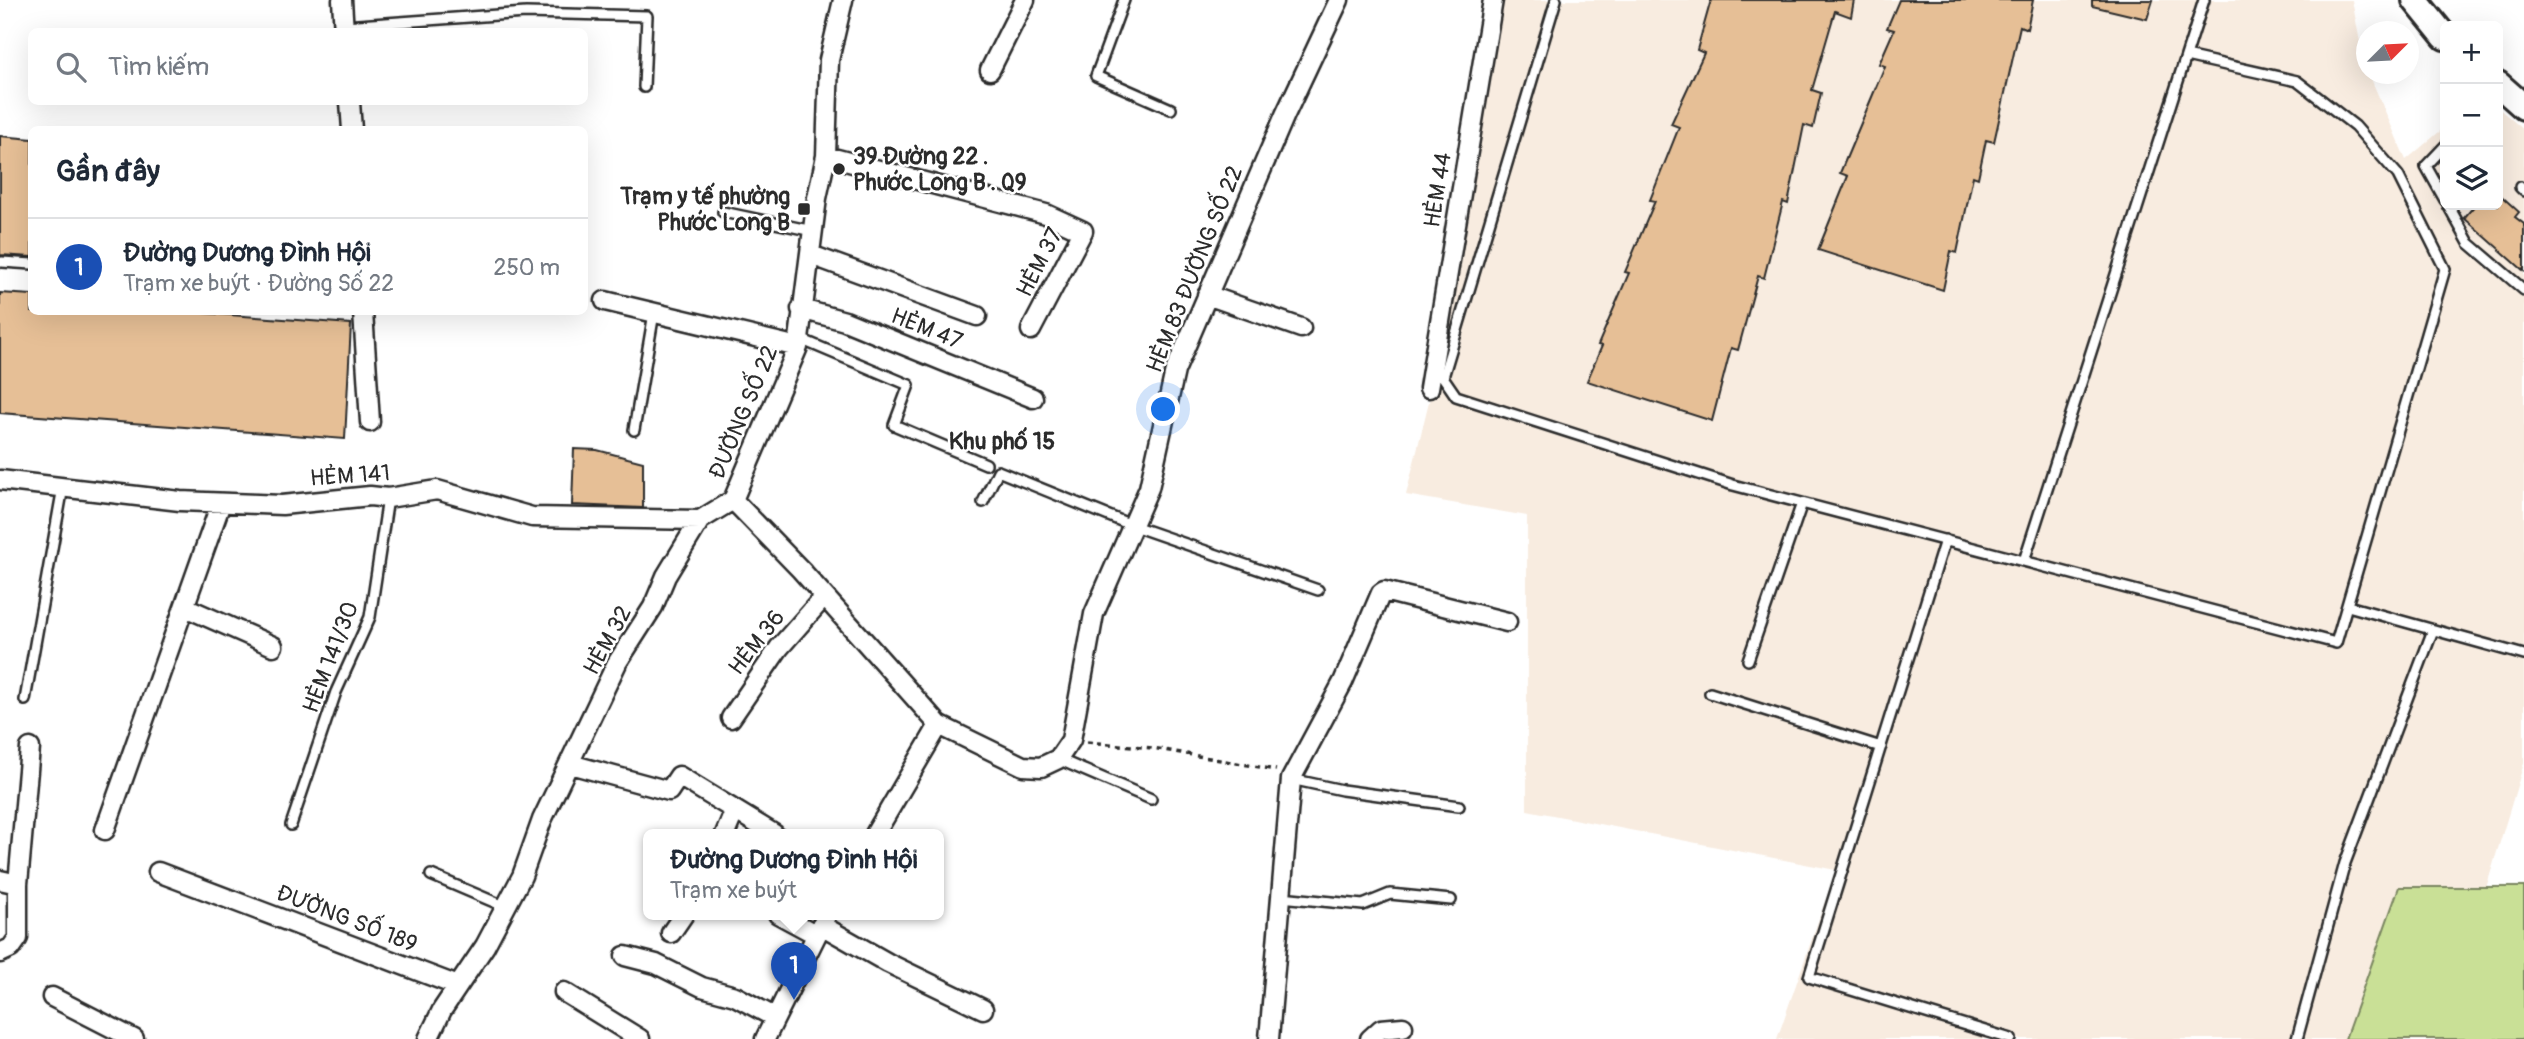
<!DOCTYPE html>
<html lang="vi">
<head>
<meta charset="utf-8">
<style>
	body { margin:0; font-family:Pangolin,sans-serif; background:#f2f2f3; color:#1f2937 }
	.controls { position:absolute; right:21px; top:21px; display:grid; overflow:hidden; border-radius:10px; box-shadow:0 7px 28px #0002 }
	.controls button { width:63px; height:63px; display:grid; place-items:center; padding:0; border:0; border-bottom:2px solid #e0e1e3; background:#fff; color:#1f2937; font:35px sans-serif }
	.compass { position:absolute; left:2356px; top:21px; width:63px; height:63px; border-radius:50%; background:#fff; box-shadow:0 7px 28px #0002; rotate:66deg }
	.you { position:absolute; left:1164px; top:410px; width:24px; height:24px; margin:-18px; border:5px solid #fff; border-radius:50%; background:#1a73e8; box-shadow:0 0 0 10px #1a73e833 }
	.badge { display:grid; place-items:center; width:46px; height:46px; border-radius:50%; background:#2b2b2b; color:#fff; font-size:23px; font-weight:700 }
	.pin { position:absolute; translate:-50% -58px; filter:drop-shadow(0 2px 4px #0008) }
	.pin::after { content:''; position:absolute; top:37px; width:24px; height:21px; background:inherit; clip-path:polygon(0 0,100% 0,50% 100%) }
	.popup { position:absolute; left:643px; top:829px; width:301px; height:91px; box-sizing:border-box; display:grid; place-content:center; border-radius:10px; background:#fff; filter:drop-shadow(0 2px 5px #0005); font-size:23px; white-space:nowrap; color:#747a83 }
	.popup b { font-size:26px; color:#1f2937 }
	.popup::after { content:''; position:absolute; left:50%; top:100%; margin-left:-14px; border:14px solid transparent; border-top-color:#fff }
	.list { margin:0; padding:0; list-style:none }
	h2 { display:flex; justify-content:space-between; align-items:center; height:91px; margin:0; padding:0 28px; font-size:30px }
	h2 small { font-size:23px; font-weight:400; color:#747a83 }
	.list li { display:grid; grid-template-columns:46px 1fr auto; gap:21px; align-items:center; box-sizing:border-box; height:98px; padding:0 28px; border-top:2px solid #e0e1e3 }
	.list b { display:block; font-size:26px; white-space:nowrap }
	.list p { margin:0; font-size:23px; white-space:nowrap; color:#747a83 }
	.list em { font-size:23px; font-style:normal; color:#747a83 }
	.icon { flex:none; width:38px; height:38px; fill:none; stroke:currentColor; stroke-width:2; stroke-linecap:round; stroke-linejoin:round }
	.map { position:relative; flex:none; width:2524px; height:1039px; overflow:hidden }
	.search { position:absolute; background:#fff; box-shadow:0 7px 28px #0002; left:28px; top:28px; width:560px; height:77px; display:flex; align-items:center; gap:18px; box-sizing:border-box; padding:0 24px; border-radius:10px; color:#747a83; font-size:26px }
	.panel { position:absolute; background:#fff; box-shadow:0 7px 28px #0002; left:28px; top:126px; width:560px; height:189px; border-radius:10px }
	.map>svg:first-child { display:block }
	.built { fill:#f8ece0 }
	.green { fill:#c9e096; stroke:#7a8660; stroke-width:2 }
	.building { fill:#e6bf96; stroke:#2b2b2b; stroke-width:2 }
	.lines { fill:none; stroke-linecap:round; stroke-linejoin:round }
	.lane-casing { stroke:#2b2b2b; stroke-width:14 }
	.street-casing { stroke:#2b2b2b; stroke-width:23 }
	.secondary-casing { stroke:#2b2b2b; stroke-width:30 }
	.path { stroke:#2b2b2b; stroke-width:3.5; stroke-dasharray:5 5; stroke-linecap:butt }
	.lane { stroke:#fff; stroke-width:9 }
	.street { stroke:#fff; stroke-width:18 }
	.secondary { stroke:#fff; stroke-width:24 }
	.poi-dot { fill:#2b2b2b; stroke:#fff; stroke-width:2.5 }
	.labels { text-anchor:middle; stroke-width:5; stroke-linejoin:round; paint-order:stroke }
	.poi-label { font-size:23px; font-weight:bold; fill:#2b2b2b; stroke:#fff; text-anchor:start }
	.street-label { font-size:23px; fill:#2b2b2b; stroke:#fff }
	.neighbourhood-label { font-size:24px; font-weight:bold; fill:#2b2b2b; stroke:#fff }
</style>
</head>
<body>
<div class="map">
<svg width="2524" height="1039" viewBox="0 0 2524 1039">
	<rect width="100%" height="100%" fill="#fff"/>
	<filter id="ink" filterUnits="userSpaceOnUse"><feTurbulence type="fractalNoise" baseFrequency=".0143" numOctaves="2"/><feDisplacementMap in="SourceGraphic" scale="14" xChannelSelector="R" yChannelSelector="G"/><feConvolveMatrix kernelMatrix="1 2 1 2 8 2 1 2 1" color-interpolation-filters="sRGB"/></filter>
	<g filter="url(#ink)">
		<path class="built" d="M1496,0H2352L2366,74H2369L2406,160L2445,127V205H2498V108L2524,130V763L2486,888H2399L2345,1039H1777L1836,870L1527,810V516L1406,495L1432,389Z"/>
		<path class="green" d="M2399,887H2524V1039H2345Z"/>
		<path class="building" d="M1711,0H1854L1851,17L1835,11L1812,90L1821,93L1813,128L1804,125L1788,204L1783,202L1764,278L1758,276L1738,350L1731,348L1712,421L1587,381L1602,346L1598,345L1629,273L1625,272L1655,201L1650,200L1679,127L1671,124L1704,53L1697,50Z
			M1899,0H2033L2027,29L2020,26L1994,142L1986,140L1978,178L1973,176L1957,253L1951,251L1943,290L1818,250L1848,176L1840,173L1885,66L1879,64L1894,30L1887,28Z
			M2092,0H2153L2147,19L2092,6Z
			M0,136L32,139V257L0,255Z
			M2498,193L2519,212L2515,217L2524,224V271L2464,218L2475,205H2498Z
			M0,293L32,295V312H189L351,324L345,439L0,413Z
			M574,449L597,450L643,462V508L572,505Z"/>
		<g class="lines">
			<g class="lane-casing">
				<path id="lane" d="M1124,0L1096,76L1171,109
					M1556,0L1443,377L1456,396L1733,485L2336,643L2445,269L2398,175L2355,126L2297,81L2186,56
					M344,26L526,13L647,16L644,87
					M2445,146L2426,166L2445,200
					M2520,187L2524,191
					M2448,205L2469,243L2524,290
					M723,212L813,231
					M2,262L32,264
					M798,338L909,385L894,425L986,464
					M634,430L654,313
					M983,502L998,471L1131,525L1318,590
					M1945,540L1809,977L2011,1039
					M2024,561L2204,0
					M2348,606L2524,655
					M1748,660L1802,503
					M1710,693L1881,747
					M25,700L63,487
					M1058,759L1151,799
					M1291,779L1342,790L1459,806
					M291,825L336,692L370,617L388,498
					M431,875L506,907
					M1281,897L1363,905L1390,894L1451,900
					M2297,1039L2345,863L2433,630"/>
			</g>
			<g class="street-casing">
				<path id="street" d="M342,0L344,32
					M990,70L1025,0
					M350,102L352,130
					M826,156L1046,214L1083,231L1031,330
					M811,255L977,316
					M1207,295L1301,328
					M605,301L798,347
					M801,309L845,321L1033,398
					M363,312L370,422
					M1429,388L1493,0
					M0,480L180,501L282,505L370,496L388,498L437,490L532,517L700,520
					M733,500L798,347L817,198L826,156L829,60L843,0
					M733,500L801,570L939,725L875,834
					M185,607L273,646
					M731,718L779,648L823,598
					M939,725L1023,766L1041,767L1058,759L1071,740L1094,614L1149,488L1175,371L1285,115L1339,0
					M570,764L669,791L679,776L774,834
					M105,830L221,503
					M725,834L735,810
					M158,872L458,986
					M0,880L18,884
					M778,914L815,934
					M821,925L888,963L983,1009
					M671,933L684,914
					M0,953L11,948L18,938V884L30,748
					M625,956L656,964L702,987L735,996L774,1017
					M564,992L640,1039
					M52,997L134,1039
					M428,1039L442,1010L485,946L522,876L542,820L617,663L653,607L666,576L700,520L733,500
					M765,1039L827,914
					M1269,1039L1291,779L1343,682L1381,593L1384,591L1507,622
					M1370,1039L1381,1029L1403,1027"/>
			</g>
			<g class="secondary-casing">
				<path id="secondary" d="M2415,0L2445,37
					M2498,84L2524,107"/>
			</g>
			<path class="path" d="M1087,742L1153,748L1276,770"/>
			<use href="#lane" class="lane"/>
			<use href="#street" class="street"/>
			<use href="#secondary" class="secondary"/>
		</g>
	</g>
	<g class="poi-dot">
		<circle cx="839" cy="169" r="7"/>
		<rect x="797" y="202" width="14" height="14" rx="3.5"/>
	</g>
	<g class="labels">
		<g class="poi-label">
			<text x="853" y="164">39 Đường 22 .<tspan x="853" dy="26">Phước Long B . Q9</tspan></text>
			<text x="790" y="204" text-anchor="end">Trạm y tế phường<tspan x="790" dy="26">Phước Long B</tspan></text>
		</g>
		<g class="street-label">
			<text transform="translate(1437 190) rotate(-81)" y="8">HẺM 44</text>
			<text transform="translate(1039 262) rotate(-63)" y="8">HẺM 37</text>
			<text transform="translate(1194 269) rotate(-68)" y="8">HẺM 83 ĐƯỜNG SỐ 22</text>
			<text transform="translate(927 328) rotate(22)" y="8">HẺM 47</text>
			<text transform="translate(743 412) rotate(-67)" y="8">ĐƯỜNG SỐ 22</text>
			<text transform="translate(350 475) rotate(-4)" y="8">HẺM 141</text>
			<text transform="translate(607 640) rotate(-61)" y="8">HẺM 32</text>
			<text transform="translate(756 642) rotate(-52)" y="8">HẺM 36</text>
			<text transform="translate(330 657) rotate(-69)" y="8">HẺM 141/30</text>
			<text transform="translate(347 918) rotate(21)" y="8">ĐƯỜNG SỐ 189</text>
		</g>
		<g class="neighbourhood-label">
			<text x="1002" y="449">Khu phố 15</text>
		</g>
	</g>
</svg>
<div class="controls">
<button>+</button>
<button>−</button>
<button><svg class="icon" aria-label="layers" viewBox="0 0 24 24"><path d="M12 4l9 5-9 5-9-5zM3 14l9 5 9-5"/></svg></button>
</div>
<svg class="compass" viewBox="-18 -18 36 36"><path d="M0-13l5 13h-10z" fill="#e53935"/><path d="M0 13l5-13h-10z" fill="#747a83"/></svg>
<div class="you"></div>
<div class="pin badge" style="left:794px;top:1000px;background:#1a4fb4">1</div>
<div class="popup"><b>Đường Dương Đình Hội</b>Trạm xe buýt</div>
<div class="search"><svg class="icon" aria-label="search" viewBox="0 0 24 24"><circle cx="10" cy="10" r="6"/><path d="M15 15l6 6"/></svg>Tìm kiếm</div>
<section class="panel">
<h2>Gần đây<small></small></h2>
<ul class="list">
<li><span class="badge" style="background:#1a4fb4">1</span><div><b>Đường Dương Đình Hội</b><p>Trạm xe buýt · Đường Số 22</p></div><em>250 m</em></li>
</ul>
</section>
</div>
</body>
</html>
